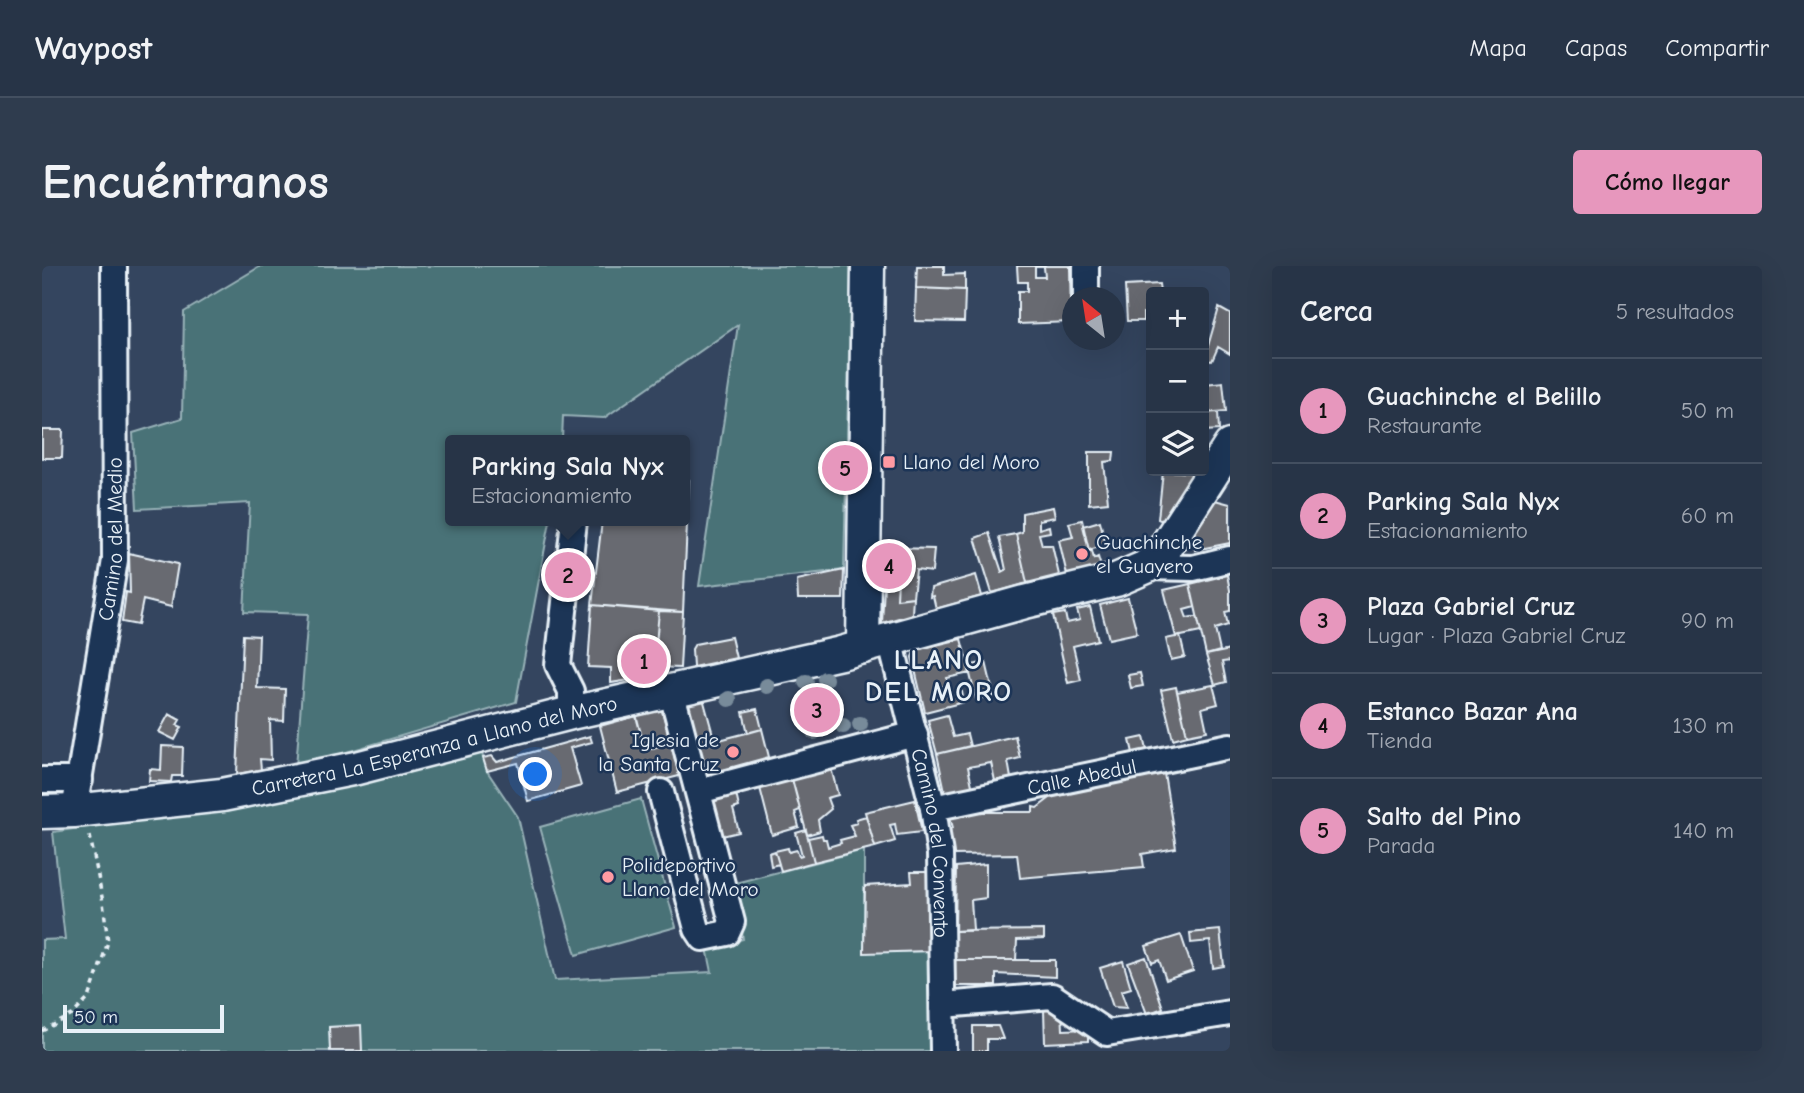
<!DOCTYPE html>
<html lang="es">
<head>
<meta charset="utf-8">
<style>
	body { margin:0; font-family:"Comic Neue",sans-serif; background:#2f3c4e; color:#f1f3f6 }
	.controls { position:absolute; right:21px; top:21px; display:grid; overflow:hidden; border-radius:7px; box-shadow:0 7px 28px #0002 }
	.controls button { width:63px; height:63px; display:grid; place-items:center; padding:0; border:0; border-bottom:2px solid #434f60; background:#273447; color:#f1f3f6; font:35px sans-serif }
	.compass { position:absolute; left:1020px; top:21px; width:63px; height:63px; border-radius:50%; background:#273447; box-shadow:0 7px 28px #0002; rotate:330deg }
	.scale { position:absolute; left:21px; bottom:18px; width:161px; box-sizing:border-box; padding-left:7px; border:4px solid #e8f1f8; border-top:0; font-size:19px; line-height:24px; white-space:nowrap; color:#e8f1f8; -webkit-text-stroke:5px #1d3557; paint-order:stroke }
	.you { position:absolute; left:494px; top:509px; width:24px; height:24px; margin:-18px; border:5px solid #fff; border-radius:50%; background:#1a73e8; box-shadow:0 0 0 10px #1a73e833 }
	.badge { display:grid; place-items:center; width:46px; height:46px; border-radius:50%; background:#e797bd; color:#111; font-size:23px; font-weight:700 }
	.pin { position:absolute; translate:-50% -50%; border:4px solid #fff; box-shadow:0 2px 7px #0006 }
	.popup { position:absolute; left:403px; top:169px; width:245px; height:91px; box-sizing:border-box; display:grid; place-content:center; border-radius:7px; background:#273447; filter:drop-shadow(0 2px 5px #0005); font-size:23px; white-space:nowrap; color:#a4aab4 }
	.popup b { font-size:26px; color:#f1f3f6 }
	.popup::after { content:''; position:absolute; left:50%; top:100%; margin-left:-14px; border:14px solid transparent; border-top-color:#273447 }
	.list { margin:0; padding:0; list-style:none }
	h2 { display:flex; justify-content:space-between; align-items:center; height:91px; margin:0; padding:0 28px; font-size:30px }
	h2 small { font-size:23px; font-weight:400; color:#a4aab4 }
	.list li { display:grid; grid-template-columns:46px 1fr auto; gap:21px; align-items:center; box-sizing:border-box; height:105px; padding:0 28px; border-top:2px solid #434f60 }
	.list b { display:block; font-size:26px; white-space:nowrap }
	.list p { margin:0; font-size:23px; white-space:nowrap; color:#a4aab4 }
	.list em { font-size:23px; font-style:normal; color:#a4aab4 }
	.icon { flex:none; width:38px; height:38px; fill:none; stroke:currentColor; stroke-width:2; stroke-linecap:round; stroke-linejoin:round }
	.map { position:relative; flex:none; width:1188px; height:785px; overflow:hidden; border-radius:7px }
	header { display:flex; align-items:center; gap:42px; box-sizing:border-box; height:98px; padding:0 35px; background:#273447; border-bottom:2px solid #434f60 }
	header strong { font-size:33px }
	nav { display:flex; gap:38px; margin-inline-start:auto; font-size:24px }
	.intro { display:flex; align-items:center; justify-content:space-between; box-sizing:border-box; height:168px; padding:0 42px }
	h1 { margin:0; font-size:49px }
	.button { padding:18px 32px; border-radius:7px; background:#e797bd; color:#111; font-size:24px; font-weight:700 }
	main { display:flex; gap:42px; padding:0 42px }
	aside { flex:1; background:#273447; border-radius:7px; box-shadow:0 7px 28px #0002 }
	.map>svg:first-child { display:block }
	.green { fill:#497277; stroke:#98b2b8; stroke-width:2 }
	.building { fill:#686a71; stroke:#e8f1f8; stroke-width:2; fill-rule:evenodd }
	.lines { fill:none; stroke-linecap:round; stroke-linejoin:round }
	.minor-casing { stroke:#e8f1f8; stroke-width:30 }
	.major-casing { stroke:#e8f1f8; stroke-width:37 }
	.path { stroke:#e8f1f8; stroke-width:3.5; stroke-dasharray:5 5; stroke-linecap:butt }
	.minor { stroke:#1d3557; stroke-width:24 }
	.major { stroke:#1d3557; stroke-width:32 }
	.tree { fill:#788b9a }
	.poi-dot { fill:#ff9aa2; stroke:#1d3557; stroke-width:2.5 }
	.labels { text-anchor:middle; stroke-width:5; stroke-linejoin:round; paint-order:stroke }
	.poi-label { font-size:21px; fill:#e8f1f8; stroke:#1d3557; text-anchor:start }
	.street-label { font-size:21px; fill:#e8f1f8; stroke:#1d3557 }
	.district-label { font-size:28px; font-weight:bold; letter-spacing:2px; fill:#e8f1f8; stroke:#1d3557 }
</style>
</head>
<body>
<header>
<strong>Waypost</strong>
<nav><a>Mapa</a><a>Capas</a><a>Compartir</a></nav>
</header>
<div class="intro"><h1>Encuéntranos</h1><a class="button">Cómo llegar</a></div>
<main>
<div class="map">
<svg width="1188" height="785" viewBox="0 0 1188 785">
	<rect width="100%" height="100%" fill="#34455f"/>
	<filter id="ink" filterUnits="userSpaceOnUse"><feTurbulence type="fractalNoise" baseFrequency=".0143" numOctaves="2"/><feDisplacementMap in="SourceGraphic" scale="14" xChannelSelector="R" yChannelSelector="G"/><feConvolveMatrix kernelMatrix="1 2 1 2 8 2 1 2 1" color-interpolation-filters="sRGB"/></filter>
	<g filter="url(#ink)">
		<path class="green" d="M219,0H809L802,304L657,320L696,59L562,152L521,150L520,174H409V255H508L474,436L254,501L266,348L202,346L208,237L95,243L91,167L140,152L142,46Z
			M439,484L445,505L476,551L513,714L670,706L665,682L701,673L693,617L822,584V686L886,685L889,785H0V674L23,673L11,566L231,533Z
			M599,533L634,661L534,689L498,561Z"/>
		<path class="building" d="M875,0H902V9L923,8V24L874,22Z
			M975,0H1028L1029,56L976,58V25H985V16H976ZM993,1H1002L1003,11H993Z
			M1117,18L1118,26H1109V47H1101V55H1085L1083,20Z
			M874,22L923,24L922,56L873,55Z
			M1177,42L1188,48V88L1176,81L1170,95L1162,94Z
			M1181,116L1184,145L1162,147L1163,118Z
			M1176,146L1177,164L1162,165V147Z
			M0,164H21L20,192H0Z
			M1047,186H1072L1071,195L1062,196L1066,236L1047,238Z
			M1121,205L1154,207L1121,255L1116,253Z
			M643,214H647L641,346L550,339L560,255H643Z
			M1169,233L1188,238V277L1153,284L1151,258Z
			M1011,241L1013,251L997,254V263L1007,260L1008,266L997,268L1000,279H1010L1017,309L985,317L974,268L980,266V247Z
			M1040,254L1047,285H1050L1052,293L1056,291L1059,301L1025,309L1017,274L1031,271L1027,257Z
			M1058,255L1064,279L1047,284L1041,260Z
			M947,267L960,306L964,304L957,271L974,268L985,317L950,327L933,272Z
			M844,282H853V311L856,312L855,333L871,331L870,348L840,357Z
			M853,282L892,283L890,306L874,304L871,331L855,333L856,312L853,311Z
			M87,287L136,298L129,341L101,334L96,359L80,356L84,326L88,327Z
			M802,304L801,333H756L755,314Z
			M934,309L940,330L894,343L891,330L888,331L889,322Z
			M1185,309L1188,324V345L1183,346L1186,359L1173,363L1178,385L1164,389L1148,318Z
			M1148,318L1153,341L1142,344L1145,352L1155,350L1159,366L1134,371L1122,324Z
			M1086,332L1095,367L1067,373L1058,339Z
			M550,339L617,345L612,401L605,411L569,417V402L546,401Z
			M1048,341L1056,374L1031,380L1039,414L1026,417L1011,349L1023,347L1025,357L1038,354L1035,344Z
			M617,345L641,346L638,402L612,401Z
			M201,369L217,370L215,422L243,423L242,455L228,454L229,494L218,493L219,504L195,508Z
			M1138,370L1143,391L1129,394L1124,373Z
			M689,371L694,392L651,401L650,383L653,378Z
			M919,373L928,407L905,412L906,419L893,423L895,432L920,426L922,436L883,446L870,391L873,384Z
			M1188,384V395L1180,396L1184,416L1173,419L1164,389Z
			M944,396L952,430L934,433L926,400Z
			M1098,407L1101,420L1089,422L1086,409Z
			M1171,419L1176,438L1160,442L1165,465L1145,469L1135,426Z
			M1134,421L1145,469L1131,473L1119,424Z
			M661,432L673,476L654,480L643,436Z
			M619,441L629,477L603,484L594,448Z
			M715,443L720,463L706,467L701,446Z
			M127,448L138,454L135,459L140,461L133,474L117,466Z
			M905,449L911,471L925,468L928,480L895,488L886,454Z
			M594,450L603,484L629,477L637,510L575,526L558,460Z
			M720,463L727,491L662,509L654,480Z
			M548,470L550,476L528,482L539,520L486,535L476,497L445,505L441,492L450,490L455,496Z
			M973,470L978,492L966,495L969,512L953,515L949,497L926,501L931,524L904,530L895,488Z
			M1102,471L1105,484L1091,487L1088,474Z
			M120,480L141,481L140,510H130L129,516L107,515L108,503L119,504Z
			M789,502L796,529L785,532L789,543L776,554L778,565L765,569L750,513Z
			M1122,507L1134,582L1100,588L1102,601L978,612L975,588L911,589L908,562H911L908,551L929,546H991V541L995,542L1016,526Z
			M750,513L758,544L753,546L757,561L730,569L718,522Z
			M694,528L697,541L691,543L697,566L680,570L671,534Z
			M873,534L880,566L855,569L853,558L848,559L853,575L833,581L823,546Z
			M824,550L833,581L772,596L766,572L780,569L781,573H784L786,581L799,577L798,574L813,570L808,559L815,557L814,553Z
			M764,564L772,596L739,605L733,585L746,582L747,586L755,584L757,590L760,589L754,567Z
			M733,585L737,598L729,600L727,587Z
			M944,598V632L929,634L931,664L913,665L914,601Z
			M869,606H885L886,685L822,687L823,620L870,617Z
			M1002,664V673L975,674L974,694H913V665Z
			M1178,664L1182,700L1171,702L1168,675L1149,677L1148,667Z
			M1139,669L1151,705L1124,714L1117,694L1110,697L1104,680Z
			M1104,691L1121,742L1105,748L1086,697Z
			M913,694H1013V711L954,708V720H913Z
			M1081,695L1089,722L1079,725L1085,742L1071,741L1058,702Z
			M1002,744H1020L1021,764L1046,763V775L1003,777Z
			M319,759L320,785H288L287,761Z
			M931,760H956L961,773H945V785H931Z"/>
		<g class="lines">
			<g class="minor-casing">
				<g id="minor">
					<path d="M1044,0V32"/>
					<path d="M1104,301L1151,302L1188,293"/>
					<path id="s1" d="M848,374L891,542L898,588L901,785"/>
					<path d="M529,447V425L516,399L532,255"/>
					<path d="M0,514H38"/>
					<path d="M657,525L873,468"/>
					<path d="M619,526L655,663L661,672L685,667L690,656L629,424"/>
					<path id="s2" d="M891,542L1188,480"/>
					<path id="s3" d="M32,545L73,294L72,0"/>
					<path d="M901,739L1010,730L1065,767L1188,747"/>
				</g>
			</g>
			<g class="major-casing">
				<g id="major">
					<path d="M821,381L826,0"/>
					<path id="s4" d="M0,546L32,545L180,529L315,502L529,447L799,387L983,336L1074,314L1104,301L1122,283L1188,180"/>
				</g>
			</g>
			<path class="path" d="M0,765L30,749L47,732L66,676L61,636L48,570"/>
			<use href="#minor" class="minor"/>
			<use href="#major" class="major"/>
		</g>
		<g class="tree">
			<circle cx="783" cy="413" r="8"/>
			<circle cx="764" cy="416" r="8"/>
			<circle cx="725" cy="420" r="8"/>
			<circle cx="687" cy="433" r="8"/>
			<circle cx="818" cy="458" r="8"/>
			<circle cx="801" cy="460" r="8"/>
			<circle cx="772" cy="466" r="8"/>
		</g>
	</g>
	<g class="poi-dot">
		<rect x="840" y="189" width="14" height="14" rx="3.5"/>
		<circle cx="1040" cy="288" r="7"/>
		<circle cx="691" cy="486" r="7"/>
		<circle cx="566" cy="611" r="7"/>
	</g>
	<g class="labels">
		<g class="poi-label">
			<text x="861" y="203">Llano del Moro</text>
			<text x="1054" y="283">Guachinche<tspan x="1054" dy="24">el Guayero</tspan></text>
			<text x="677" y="481" text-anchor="end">Iglesia de<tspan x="677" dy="24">la Santa Cruz</tspan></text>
			<text x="580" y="606">Polideportivo<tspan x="580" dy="24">Llano del Moro</tspan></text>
		</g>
		<g class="street-label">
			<text dy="7" stroke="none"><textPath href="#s3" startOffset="275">Camino del Medio</textPath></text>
			<text dy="7" stroke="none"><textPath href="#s4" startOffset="399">Carretera La Esperanza a Llano del Moro</textPath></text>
			<text dy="7" stroke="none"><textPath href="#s2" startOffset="152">Calle Abedul</textPath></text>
			<text dy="7" stroke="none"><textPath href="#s1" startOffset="208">Camino del Convento</textPath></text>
		</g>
		<g class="district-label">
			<text x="897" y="403">LLANO<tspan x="897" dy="32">DEL MORO</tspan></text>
		</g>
	</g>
</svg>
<div class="controls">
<button>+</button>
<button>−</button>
<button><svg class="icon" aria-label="layers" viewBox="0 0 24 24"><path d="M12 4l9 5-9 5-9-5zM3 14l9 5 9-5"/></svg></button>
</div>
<svg class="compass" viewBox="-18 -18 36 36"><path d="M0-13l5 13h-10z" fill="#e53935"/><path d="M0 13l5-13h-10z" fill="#a4aab4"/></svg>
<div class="scale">50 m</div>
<div class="you"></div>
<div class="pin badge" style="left:602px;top:395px">1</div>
<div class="pin badge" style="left:526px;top:309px">2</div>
<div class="popup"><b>Parking Sala Nyx</b>Estacionamiento</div>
<div class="pin badge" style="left:775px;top:444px">3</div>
<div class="pin badge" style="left:847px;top:300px">4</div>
<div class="pin badge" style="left:803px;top:202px">5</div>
</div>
<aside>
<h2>Cerca<small>5 resultados</small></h2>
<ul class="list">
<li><span class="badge">1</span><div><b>Guachinche el Belillo</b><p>Restaurante</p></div><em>50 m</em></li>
<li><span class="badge">2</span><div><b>Parking Sala Nyx</b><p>Estacionamiento</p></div><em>60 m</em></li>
<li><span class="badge">3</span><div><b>Plaza Gabriel Cruz</b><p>Lugar · Plaza Gabriel Cruz</p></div><em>90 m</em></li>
<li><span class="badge">4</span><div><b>Estanco Bazar Ana</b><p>Tienda</p></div><em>130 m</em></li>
<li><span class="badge">5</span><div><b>Salto del Pino</b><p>Parada</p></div><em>140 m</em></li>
</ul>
</aside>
</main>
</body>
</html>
